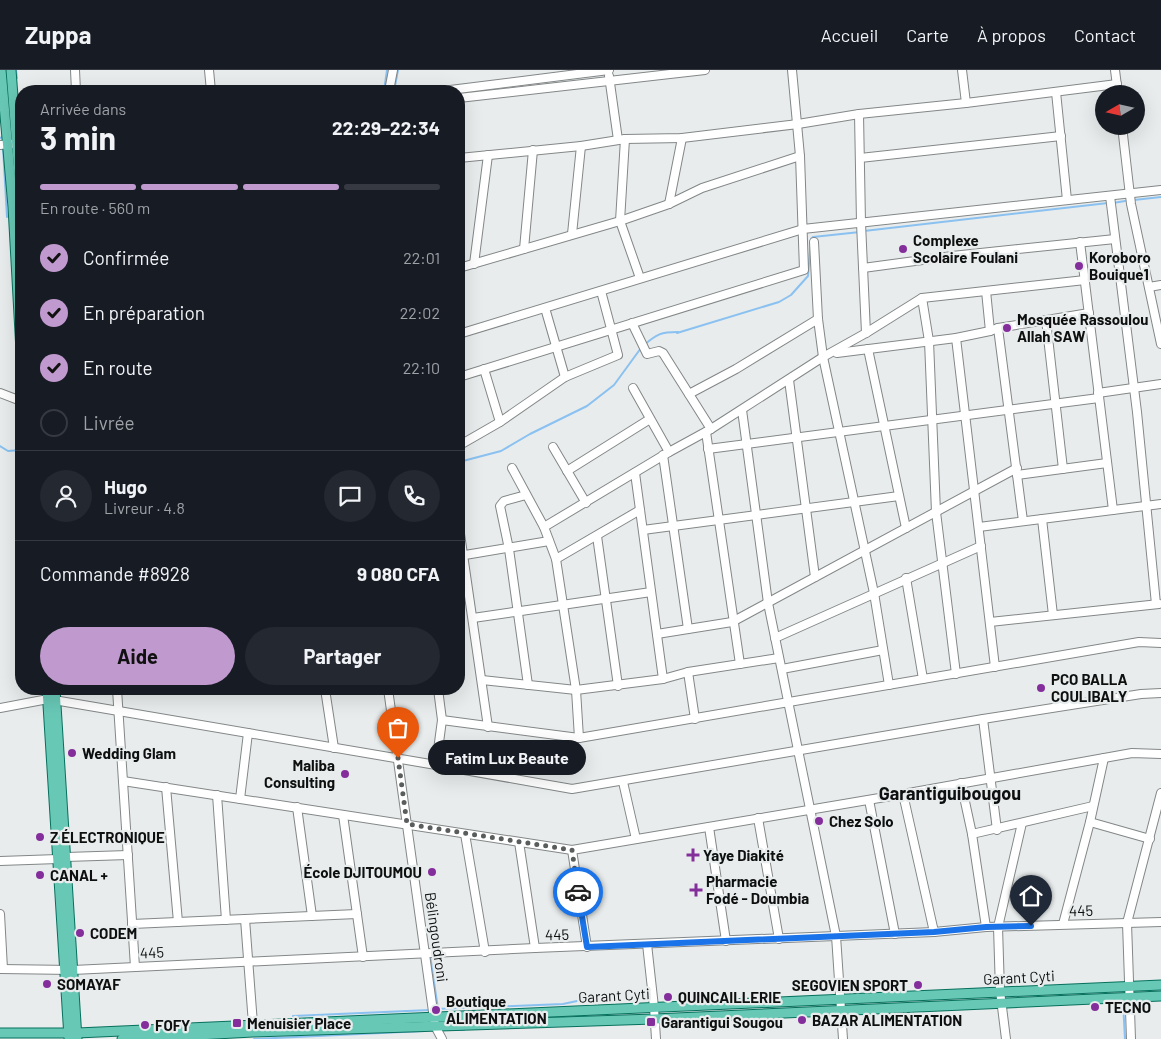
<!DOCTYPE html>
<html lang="fr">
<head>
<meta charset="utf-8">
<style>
	:root { --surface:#171b24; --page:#242831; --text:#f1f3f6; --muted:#9ea1a6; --line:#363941; --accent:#c09ace }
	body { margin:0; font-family:Barlow,sans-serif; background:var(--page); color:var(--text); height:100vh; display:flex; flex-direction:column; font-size:19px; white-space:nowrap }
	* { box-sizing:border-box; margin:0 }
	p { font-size:16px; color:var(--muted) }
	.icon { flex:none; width:28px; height:28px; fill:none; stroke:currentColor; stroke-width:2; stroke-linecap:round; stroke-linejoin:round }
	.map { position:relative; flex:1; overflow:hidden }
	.side { position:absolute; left:15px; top:15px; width:450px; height:610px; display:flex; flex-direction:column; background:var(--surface); border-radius:20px; box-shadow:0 5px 20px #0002 }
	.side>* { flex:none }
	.needle { width:32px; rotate:261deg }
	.buttons { position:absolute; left:1095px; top:15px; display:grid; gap:10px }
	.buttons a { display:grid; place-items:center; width:50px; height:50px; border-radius:50%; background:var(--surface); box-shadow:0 5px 20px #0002; font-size:25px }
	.pin { position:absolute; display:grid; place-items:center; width:42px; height:42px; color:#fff; margin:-51px -21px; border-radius:50% 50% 50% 0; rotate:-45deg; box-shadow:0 0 5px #0007 }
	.pin .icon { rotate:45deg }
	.courier { position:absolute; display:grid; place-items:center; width:50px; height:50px; margin:-25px; border:4px solid #1a73e8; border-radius:50%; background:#fff; color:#222; box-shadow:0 1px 6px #0007 }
	.bubble { position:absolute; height:35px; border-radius:18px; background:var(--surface); box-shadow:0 5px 20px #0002; font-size:16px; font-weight:700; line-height:35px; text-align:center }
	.head em { font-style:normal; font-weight:700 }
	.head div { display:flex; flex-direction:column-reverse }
	.head { display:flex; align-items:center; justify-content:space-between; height:85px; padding:0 25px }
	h1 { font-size:32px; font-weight:700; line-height:38px }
	.bar { display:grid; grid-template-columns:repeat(4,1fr); gap:8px 5px; align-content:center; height:60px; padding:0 25px }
	.bar i { height:6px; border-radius:4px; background:var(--line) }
	.bar .active { background:var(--accent) }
	.bar p { grid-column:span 4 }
	.line { display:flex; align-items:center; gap:12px; padding:0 25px; border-top:1px solid var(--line) }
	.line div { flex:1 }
	.round { display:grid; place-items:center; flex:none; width:52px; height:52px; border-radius:26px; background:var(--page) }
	ol { padding:0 25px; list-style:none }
	li { display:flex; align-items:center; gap:15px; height:55px }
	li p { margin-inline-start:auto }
	li .icon { padding:5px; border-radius:50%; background:var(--accent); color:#111; stroke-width:4 }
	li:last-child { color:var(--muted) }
	li i { width:28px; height:28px; border:2px solid var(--line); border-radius:50% }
	.action { display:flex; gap:10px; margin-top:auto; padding:10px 25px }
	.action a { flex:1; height:58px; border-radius:30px; background:var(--accent); color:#111; font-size:20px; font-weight:700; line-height:58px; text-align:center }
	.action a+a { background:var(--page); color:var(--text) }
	header { display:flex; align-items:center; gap:30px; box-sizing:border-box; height:70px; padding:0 25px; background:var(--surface); border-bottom:1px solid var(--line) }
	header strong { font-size:24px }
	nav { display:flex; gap:28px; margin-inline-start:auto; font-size:18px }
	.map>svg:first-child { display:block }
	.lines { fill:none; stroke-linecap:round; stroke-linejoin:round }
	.stream { stroke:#8ac1f1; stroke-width:2 }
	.minor-casing { stroke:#838787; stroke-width:10 }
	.major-casing { stroke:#07705d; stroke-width:11 }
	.minor { stroke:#fff; stroke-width:8 }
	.major { stroke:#68c8b6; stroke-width:9 }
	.done { stroke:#5a5d5d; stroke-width:5; stroke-dasharray:0 9 }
	.route { stroke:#1a73e8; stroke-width:6 }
	.poi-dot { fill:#842e9c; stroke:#e8ecec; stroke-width:2 }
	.labels { text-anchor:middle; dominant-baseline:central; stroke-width:4.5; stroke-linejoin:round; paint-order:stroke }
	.poi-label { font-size:15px; font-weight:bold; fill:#0e1010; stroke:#e8ecec; text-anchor:start }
	.street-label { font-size:15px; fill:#0e1010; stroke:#e8ecec }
	.quarter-label { font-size:18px; font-weight:bold; fill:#0e1010; stroke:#e8ecec }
</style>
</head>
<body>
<header>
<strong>Zuppa</strong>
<nav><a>Accueil</a><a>Carte</a><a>À propos</a><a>Contact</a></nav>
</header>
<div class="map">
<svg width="1161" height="969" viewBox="0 0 1161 969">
	<rect width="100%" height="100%" fill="#e8ecec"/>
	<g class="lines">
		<g class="stream">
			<polyline points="16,0 17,8"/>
			<polyline points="384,21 387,0"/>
			<polyline points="394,21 398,0"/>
			<polyline points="0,68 2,67"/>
			<polyline points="3,77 7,147"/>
			<polyline points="1134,130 1161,127"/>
			<polyline points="1113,133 1125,131"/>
			<polyline points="864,161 1108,133"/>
			<polyline points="677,263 779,232 791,225 808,206 811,169 813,167 860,162"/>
			<path d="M644,275C657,264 661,262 678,262"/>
			<polyline points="0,376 8,381 21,380"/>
			<polyline points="459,392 501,381 530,364 587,336 614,315 641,278"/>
			<polyline points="430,885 438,939"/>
			<polyline points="1123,932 1125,969"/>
			<polyline points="435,939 563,934 577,931"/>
			<polyline points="293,946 430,940"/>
			<polyline points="441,960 464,960"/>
			<polyline points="254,969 424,961"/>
		</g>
		<defs>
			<g id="minor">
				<polyline points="75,0 76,21"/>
				<polyline points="209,0 211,21"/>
				<polyline points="962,0 966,33"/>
				<polyline points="1115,0 1118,24"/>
				<polyline points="609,6 618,70"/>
				<polyline points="389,21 393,0"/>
				<polyline points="442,21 609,0"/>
				<polyline points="1056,22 1067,130"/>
				<polyline points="459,28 705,0"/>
				<polyline points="859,44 861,153 866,263"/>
				<polyline points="1122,56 1131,134 1161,274"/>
				<polyline points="625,69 620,151 640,208"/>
				<polyline points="0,75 21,73"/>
				<polyline points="459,88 581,76 625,69 682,68 798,54 859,44 966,33 1117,14"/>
				<polyline points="860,88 1061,66"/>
				<polyline points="1110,126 1137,342 1156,534"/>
				<polyline points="669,134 682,68"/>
				<polyline points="572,164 581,76"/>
				<polyline points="814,172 818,249 823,287 874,523 889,615"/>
				<polyline points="1080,172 1113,440"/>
				<polyline points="524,179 533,80"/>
				<polyline points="474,194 488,85"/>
				<polyline points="459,198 620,151 669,134 702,118 800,86"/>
				<polyline points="863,198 952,186 1115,169"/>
				<polyline points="1149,217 1161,215"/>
				<polyline points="986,221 990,261"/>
				<polyline points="922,228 929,271 936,442 956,604"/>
				<polyline points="545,238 565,307"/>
				<polyline points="1046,250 1063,399"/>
				<polyline points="632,253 647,284 659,281 663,283 711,359"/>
				<polyline points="998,258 1023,451"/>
				<polyline points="459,264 803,159 1161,120"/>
				<polyline points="956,268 995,597"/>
				<polyline points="868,279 906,458"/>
				<polyline points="837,283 956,268 990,261 998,258 1089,243"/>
				<polyline points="484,299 500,352"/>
				<polyline points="459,307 804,200 800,86 792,0"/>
				<polyline points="789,310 815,507"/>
				<polyline points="633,318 669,382"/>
				<polyline points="0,323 21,331"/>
				<polyline points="1098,323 1161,314"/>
				<polyline points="689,324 736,299 818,249"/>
				<polyline points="742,340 768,533 836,866 843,969"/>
				<polyline points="706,362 740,594"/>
				<polyline points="459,370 460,375 500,352 565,307 618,285 601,221"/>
				<polyline points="553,377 586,433"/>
				<polyline points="708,379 1099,328"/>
				<polyline points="663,385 688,559"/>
				<polyline points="512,398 544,457 556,489 576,620 579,668"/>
				<polyline points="567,401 650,349"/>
				<polyline points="635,403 663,609"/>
				<polyline points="1017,405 1107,393"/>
				<polyline points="526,425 504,431 500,436 509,479 528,615"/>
				<polyline points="1042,449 1053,545"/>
				<polyline points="459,457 488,657"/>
				<polyline points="544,457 669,382 711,359 823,287 866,263 922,228 1085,210"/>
				<polyline points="979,457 1161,434"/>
				<polyline points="643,460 899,426"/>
				<polyline points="597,466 618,616"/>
				<polyline points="459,486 549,471"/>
				<polyline points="556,489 640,440"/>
				<polyline points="906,508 923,609"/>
				<polyline points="473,548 651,522"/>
				<polyline points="990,552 1159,534"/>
				<polyline points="657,564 732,552 1017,398"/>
				<polyline points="775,568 981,476"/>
				<polyline points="782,599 883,580"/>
				<polyline points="688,602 695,649"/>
				<polyline points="482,610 576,620 663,609 688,602 779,588"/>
				<polyline points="117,619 135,897"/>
				<polyline points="325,619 334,678"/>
				<polyline points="388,619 435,956 442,969"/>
				<polyline points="0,638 48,629 436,695 572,719 983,649 1141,624 1161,623"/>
				<polyline points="983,649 997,760"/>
				<polyline points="442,650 579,668 1139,572 1161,573"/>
				<polyline points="436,695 442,650 438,619"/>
				<polyline points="123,711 572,780 903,724 1132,683 1161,684"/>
				<polyline points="623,712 636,769"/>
				<polyline points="961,713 972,764 986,857"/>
				<polyline points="166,717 178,852"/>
				<polyline points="903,724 934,862"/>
				<polyline points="217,725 226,850"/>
				<polyline points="240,729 248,663"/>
				<polyline points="869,730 895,864"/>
				<polyline points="297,737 312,846"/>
				<polyline points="343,745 363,887"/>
				<polyline points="758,748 779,869"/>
				<polyline points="1090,752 1150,769"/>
				<polyline points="709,757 726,871"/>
				<polyline points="465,764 485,882"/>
				<polyline points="972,764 1093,736"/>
				<polyline points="519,772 535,878"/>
				<polyline points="572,780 587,877"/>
				<polyline points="66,787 128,785"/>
				<polyline points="0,791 58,789"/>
				<polyline points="0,844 3,899"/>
				<polyline points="245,849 253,954"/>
				<polyline points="132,854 357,844"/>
				<polyline points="1063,854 1090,752 1104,688"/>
				<polyline points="647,874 654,937 656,969"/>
				<polyline points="0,899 73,900 535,878 934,862 986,857 1161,852"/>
				<polyline points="1006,969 1000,921 998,857 1022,753"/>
				<polyline points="1131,969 1127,853 1161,723"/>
			</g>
			<g id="major">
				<polyline points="1,0 13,137 21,281"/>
				<polyline points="11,0 21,131"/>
				<polyline points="47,619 69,968"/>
				<polyline points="55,619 77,969"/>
				<polyline points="0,963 77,963 1161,915"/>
				<polyline points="122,969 253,962 654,949 1161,926"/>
			</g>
		</defs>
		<use href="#minor" class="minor-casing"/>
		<use href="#major" class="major-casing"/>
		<use href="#minor" class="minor"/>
		<use href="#major" class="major"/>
	</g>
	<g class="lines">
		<polyline class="done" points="398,688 407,754 572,780 578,822"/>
		<polyline class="route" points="578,822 587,877 934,862 986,857 1031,856"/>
	</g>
	<g class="poi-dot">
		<circle cx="903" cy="179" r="5"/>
		<circle cx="1079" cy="196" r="5"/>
		<circle cx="1007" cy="258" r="5"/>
		<circle cx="1041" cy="618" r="5"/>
		<circle cx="72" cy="683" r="5"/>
		<circle cx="345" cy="704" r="5"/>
		<circle cx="819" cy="751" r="5"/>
		<circle cx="40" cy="767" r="5"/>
		<path d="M690.5 777.5h5v5h5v5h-5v5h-5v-5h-5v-5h5z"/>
		<circle cx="432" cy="802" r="5"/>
		<circle cx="40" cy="805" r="5"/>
		<path d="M693.5 812.5h5v5h5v5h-5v5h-5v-5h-5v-5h5z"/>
		<circle cx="80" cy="863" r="5"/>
		<circle cx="47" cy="914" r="5"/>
		<circle cx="918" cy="915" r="5"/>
		<circle cx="668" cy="927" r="5"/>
		<circle cx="1095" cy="937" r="5"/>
		<circle cx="436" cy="940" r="5"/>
		<circle cx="802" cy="950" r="5"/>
		<rect x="646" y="947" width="10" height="10" rx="2.5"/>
		<rect x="232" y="948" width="10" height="10" rx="2.5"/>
		<circle cx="145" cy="955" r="5"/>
	</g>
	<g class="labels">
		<g class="poi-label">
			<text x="913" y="170">Complexe<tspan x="913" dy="17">Scolaire Foulani</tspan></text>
			<text x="1089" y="187">Koroboro<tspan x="1089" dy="17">Bouique1</tspan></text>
			<text x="1017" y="249">Mosquée Rassoulou<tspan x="1017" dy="17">Allah SAW</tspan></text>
			<text x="1051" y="609">PCO BALLA<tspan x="1051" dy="17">COULIBALY</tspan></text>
			<text x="82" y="683">Wedding Glam</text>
			<text x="335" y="695" text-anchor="end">Maliba<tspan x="335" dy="17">Consulting</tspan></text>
			<text x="829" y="751">Chez Solo</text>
			<text x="50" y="767">Z ÉLECTRONIQUE</text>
			<text x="703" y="785">Yaye Diakité</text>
			<text x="422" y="802" text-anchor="end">École DJITOUMOU</text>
			<text x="50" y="805">CANAL +</text>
			<text x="706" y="811">Pharmacie<tspan x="706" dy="17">Fodé - Doumbia</tspan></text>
			<text x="90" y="863">CODEM</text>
			<text x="57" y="914">SOMAYAF</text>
			<text x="908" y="915" text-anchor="end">SEGOVIEN SPORT</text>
			<text x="678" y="927">QUINCAILLERIE</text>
			<text x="446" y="931">Boutique<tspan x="446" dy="17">ALIMENTATION</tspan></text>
			<text x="1105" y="937">TECNO</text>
			<text x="812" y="950">BAZAR ALIMENTATION</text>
			<text x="661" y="952">Garantigui Sougou</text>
			<text x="247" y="953">Menuisier Place</text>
			<text x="155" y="955">FOFY</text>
		</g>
		<g class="street-label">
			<text transform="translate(1081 840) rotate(-1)">445</text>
			<text transform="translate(557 864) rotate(-1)">445</text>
			<text transform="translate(437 867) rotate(82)">Bélingoudroni</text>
			<text transform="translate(152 882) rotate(-2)">445</text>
			<text transform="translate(1019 907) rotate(-3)">Garant Cyti</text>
			<text transform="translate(614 925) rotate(-3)">Garant Cyti</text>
		</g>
		<g class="quarter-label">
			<text x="950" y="723">Garantiguibougou</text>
		</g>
	</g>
</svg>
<div class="buttons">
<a><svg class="needle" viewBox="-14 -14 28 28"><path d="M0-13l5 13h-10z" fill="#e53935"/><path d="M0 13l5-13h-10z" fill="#9ea1a6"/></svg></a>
</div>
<div class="pin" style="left:398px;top:688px;background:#ea580c"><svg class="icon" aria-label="bag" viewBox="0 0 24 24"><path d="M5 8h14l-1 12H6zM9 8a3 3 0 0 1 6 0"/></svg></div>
<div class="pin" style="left:1031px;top:856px;background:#1f2937"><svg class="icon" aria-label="home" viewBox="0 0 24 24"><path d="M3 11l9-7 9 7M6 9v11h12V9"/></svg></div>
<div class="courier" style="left:578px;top:822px"><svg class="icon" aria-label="car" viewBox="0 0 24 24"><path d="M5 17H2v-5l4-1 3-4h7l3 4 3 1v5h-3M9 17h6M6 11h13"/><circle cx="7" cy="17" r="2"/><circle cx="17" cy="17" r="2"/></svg></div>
<div class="bubble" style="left:428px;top:670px;width:158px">Fatim Lux Beaute</div>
<section class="side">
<div class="head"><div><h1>3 min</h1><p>Arrivée dans</p></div><em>22:29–22:34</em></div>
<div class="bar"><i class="active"></i><i class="active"></i><i class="active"></i><i></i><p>En route · 560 m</p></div>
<ol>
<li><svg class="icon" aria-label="check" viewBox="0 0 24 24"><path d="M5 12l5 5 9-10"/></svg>Confirmée<p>22:01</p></li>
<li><svg class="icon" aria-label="check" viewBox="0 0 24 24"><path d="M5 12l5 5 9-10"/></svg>En préparation<p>22:02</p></li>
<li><svg class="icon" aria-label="check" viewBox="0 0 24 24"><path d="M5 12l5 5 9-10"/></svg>En route<p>22:10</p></li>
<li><i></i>Livrée</li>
</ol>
<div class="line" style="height:90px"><a class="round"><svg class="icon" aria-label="person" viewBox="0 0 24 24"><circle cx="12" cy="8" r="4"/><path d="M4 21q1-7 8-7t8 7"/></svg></a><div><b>Hugo</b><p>Livreur · 4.8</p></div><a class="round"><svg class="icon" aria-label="chat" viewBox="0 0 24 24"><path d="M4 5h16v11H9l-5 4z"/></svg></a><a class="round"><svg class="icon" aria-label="phone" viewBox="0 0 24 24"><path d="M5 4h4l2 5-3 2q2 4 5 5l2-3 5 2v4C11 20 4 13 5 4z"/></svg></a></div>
<div class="line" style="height:65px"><div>Commande #8928</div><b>9 080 CFA</b></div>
<div class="action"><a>Aide</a><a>Partager</a></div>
</section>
</div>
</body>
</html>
